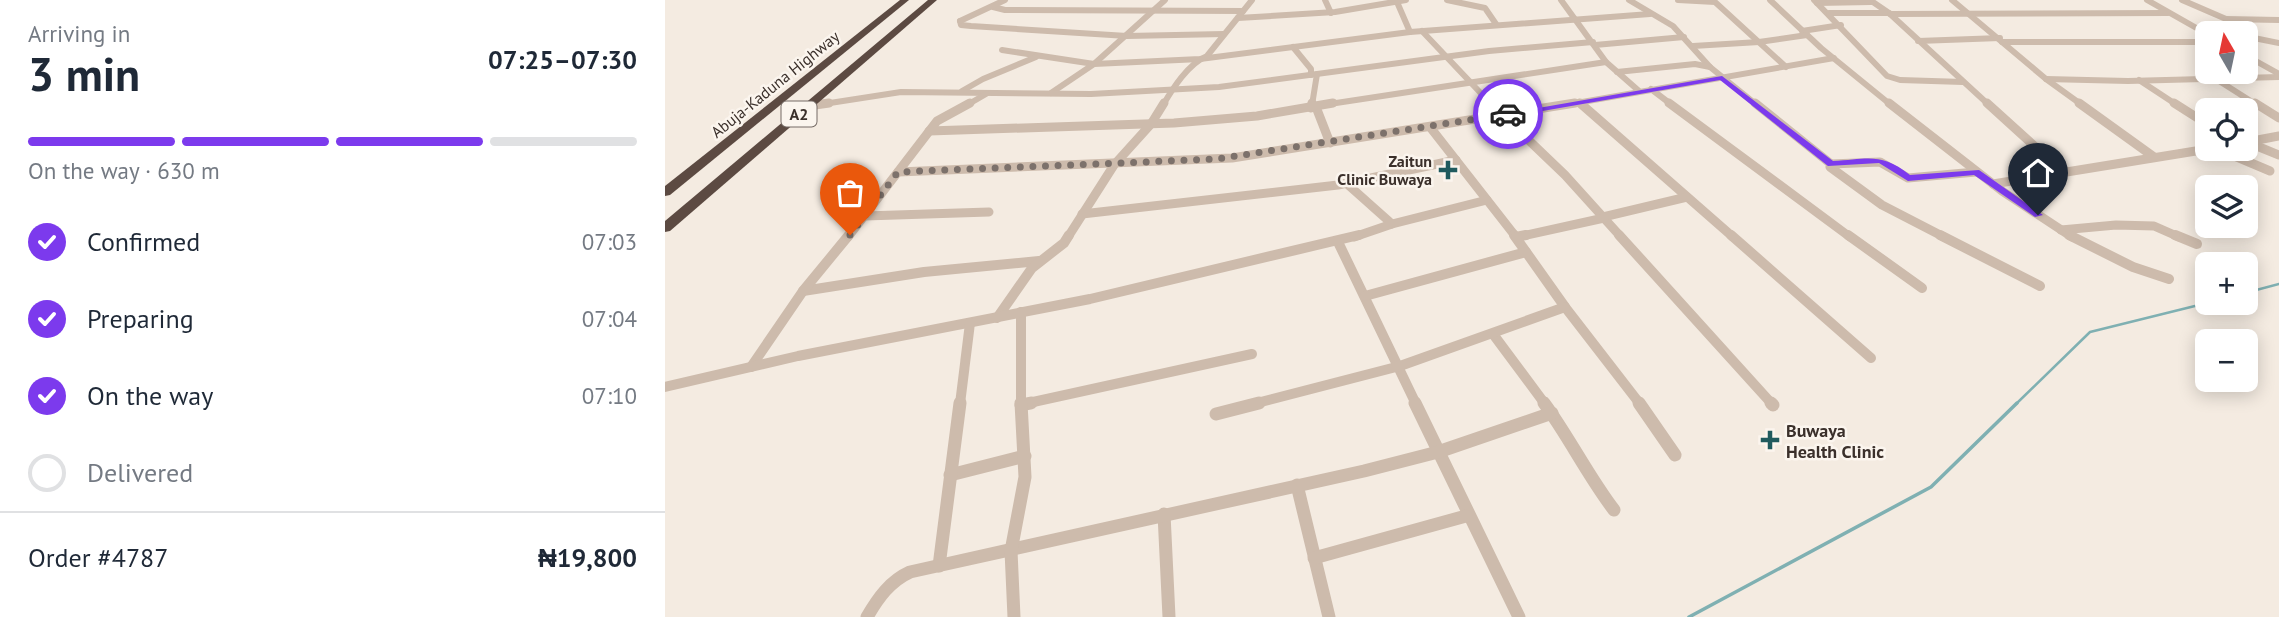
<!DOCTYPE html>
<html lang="en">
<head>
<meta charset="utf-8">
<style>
	:root { --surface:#fff; --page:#f6f6f7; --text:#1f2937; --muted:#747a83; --line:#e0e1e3; --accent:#7c3aed }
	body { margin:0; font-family:"PT Sans",sans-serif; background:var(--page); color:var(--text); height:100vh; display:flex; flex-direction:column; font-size:26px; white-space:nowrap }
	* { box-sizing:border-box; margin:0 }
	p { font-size:23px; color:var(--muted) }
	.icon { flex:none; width:38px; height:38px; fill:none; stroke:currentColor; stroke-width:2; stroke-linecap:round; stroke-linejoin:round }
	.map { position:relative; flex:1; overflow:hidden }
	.drawer { display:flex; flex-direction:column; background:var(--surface); width:665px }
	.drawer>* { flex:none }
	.needle { width:46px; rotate:351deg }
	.fabs { position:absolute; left:1530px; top:21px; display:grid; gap:14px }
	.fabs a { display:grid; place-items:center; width:63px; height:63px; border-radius:10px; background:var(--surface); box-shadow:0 4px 18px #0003; font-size:35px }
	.pin { position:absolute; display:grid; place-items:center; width:60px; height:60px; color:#fff; margin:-72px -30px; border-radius:50% 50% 50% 0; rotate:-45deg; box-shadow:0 0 7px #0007 }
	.pin .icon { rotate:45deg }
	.courier { position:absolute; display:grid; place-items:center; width:70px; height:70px; margin:-35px; border:5px solid #7c3aed; border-radius:50%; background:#fff; color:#222; box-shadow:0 2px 9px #0007 }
	.summary em { font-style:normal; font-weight:600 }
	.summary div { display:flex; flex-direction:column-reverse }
	.summary { display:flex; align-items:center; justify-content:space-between; height:119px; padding:0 28px }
	h1 { font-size:46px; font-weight:600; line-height:52px }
	.bar { display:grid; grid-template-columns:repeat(4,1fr); gap:10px 7px; align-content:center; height:84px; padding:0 28px }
	.bar i { height:9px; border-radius:5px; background:var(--line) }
	.bar .active { background:var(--accent) }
	.bar p { grid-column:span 4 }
	.line { display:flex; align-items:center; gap:18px; padding:0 28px; border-top:2px solid var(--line) }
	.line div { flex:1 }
	ol { padding:0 28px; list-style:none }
	li { display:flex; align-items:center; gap:21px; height:77px }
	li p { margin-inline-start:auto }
	li .icon { padding:7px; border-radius:50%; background:var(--accent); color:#fff; stroke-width:4 }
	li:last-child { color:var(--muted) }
	li i { width:38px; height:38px; border:4px solid var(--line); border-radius:50% }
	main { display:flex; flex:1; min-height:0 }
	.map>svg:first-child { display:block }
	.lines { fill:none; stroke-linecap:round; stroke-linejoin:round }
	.stream-far1 { stroke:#7fb0b2; stroke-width:2.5 }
	.stream { stroke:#7fb0b2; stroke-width:3.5 }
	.minor-far3 { stroke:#cdbbac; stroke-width:6 }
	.minor-far2 { stroke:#cdbbac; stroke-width:9 }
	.minor-far1 { stroke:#cdbbac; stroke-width:10 }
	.minor { stroke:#cdbbac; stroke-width:13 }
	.highway { fill:#5c4a42; fill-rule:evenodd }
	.route { fill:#7c3aed }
	.done { stroke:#7c716b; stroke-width:7; stroke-dasharray:0 12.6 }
	.poi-dot { fill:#1f5a5e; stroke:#fbf5ee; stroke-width:2.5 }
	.labels { text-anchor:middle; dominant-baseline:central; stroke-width:5; stroke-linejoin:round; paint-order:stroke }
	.far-street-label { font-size:16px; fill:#3b302b; stroke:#fbf5ee }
	.shield { fill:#fbf5ee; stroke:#756b66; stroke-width:2 }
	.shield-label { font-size:16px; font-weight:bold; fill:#3b302b }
	.far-poi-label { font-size:16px; font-weight:bold; fill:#3b302b; stroke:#fbf5ee; text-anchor:end }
	.poi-label { font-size:18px; font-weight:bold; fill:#3b302b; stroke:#fbf5ee; text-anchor:start }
</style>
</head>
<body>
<main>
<section class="drawer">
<div class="summary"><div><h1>3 min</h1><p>Arriving in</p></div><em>07:25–07:30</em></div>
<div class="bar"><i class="active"></i><i class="active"></i><i class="active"></i><i></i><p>On the way · 630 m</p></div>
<ol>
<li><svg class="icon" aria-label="check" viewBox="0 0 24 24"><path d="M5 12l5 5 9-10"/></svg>Confirmed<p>07:03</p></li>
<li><svg class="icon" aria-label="check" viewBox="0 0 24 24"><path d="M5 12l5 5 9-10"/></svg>Preparing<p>07:04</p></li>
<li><svg class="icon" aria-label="check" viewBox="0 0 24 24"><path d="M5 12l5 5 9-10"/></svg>On the way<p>07:10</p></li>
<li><i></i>Delivered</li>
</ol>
<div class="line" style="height:91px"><div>Order #4787</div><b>₦19,800</b></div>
</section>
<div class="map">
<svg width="1614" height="617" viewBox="0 0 1614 617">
	<rect width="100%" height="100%" fill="#f4ebe1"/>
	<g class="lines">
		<g class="stream-far1">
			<polyline points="1580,293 1614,284"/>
			<polyline points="1351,404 1425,332 1542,303"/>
		</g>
		<polyline class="stream" points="1024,617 1266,487 1352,403"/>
		<g class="minor-far3">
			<polyline points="660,0 666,13"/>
			<polyline points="782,0 820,8 831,24"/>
			<polyline points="896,0 941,62 974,91"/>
			<polyline points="964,0 1008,26 1045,67 1092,105"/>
			<polyline points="1013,0 1050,2 1121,67"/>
			<polyline points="1105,0 1156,48 1226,105"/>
			<polyline points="1149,0 1222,76 1235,80 1298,82"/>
			<polyline points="1205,0 1224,13 1324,105"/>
			<polyline points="1287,0 1381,79 1417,105"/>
			<polyline points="1482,0 1542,34"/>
			<polyline points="1517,0 1561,19 1589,38 1614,43"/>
			<polyline points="732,2 745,32"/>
			<polyline points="1152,3 1206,2"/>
			<polyline points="328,7 340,10 578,11"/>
			<polyline points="1164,13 1224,13"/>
			<polyline points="1225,14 1503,13"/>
			<polyline points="573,18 670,12 741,0"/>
			<polyline points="1561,19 1614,20"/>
			<polyline points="295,21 296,25 306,26 462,36 559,34"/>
			<polyline points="295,21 340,0"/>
			<polyline points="757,31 827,105"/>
			<polyline points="1137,31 1176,25"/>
			<polyline points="1253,41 1335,38"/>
			<polyline points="1337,42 1542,42"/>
			<polyline points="930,45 1019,37"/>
			<polyline points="1028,46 1094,42 1142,35"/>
			<polyline points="628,47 646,69 646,75"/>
			<polyline points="337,50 429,64 535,59 745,32 985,14"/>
			<polyline points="1580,55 1614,74"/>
			<polyline points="952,72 1030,64 1045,67"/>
			<polyline points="1381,79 1463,81 1614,77"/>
			<polyline points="1551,79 1592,105"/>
			<polyline points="1474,80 1512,105"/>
			<polyline points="986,89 1007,105"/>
			<polyline points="297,91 318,79 371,57"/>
			<polyline points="386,93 429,64 500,0"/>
			<polyline points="914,102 917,105"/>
			<polyline points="152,105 236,92 426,94 554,87 824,51 928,42"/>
			<polyline points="302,105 321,94"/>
			<path d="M498,105C508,88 523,64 542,56L587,0"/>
			<polyline points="647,105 652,74"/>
			<polyline points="658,105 941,62"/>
			<polyline points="900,105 1169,58"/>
		</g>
		<g class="minor-far2">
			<polyline points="825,103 900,175 956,237"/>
			<polyline points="915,103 1068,237"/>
			<polyline points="1004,103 1185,237"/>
			<polyline points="1090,103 1166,164 1165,167 1217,205 1279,237"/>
			<polyline points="1224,103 1337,191 1407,237"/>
			<polyline points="1322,103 1398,172"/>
			<polyline points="1414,103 1489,157"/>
			<polyline points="1509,103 1542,124"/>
			<polyline points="1590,103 1614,118"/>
			<polyline points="143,106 164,103"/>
			<polyline points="651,107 665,143"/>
			<polyline points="646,108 647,103"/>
			<polyline points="765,127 851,237"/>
			<polyline points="264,131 509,123 592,116 668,103"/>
			<polyline points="1582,142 1614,155"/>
			<polyline points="1582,142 1614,136"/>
			<polyline points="1553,149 1605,171"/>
			<polyline points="1166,164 1215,162 1243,178 1311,172"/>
			<polyline points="233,172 567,158 910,103"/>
			<polyline points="681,183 727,224"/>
			<polyline points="1328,184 1543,149"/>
			<polyline points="417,214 673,185 791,160"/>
			<polyline points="200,216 324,212"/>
			<polyline points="938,217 1022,197"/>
			<polyline points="1396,230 1451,225 1489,226 1514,237"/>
			<polyline points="183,237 272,121 305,103"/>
			<polyline points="403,237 449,165 486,124 499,103"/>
			<polyline points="689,237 727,224 822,200"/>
			<polyline points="853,237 939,218"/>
		</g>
		<g class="minor-far1">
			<polyline points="849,235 900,307 975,404"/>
			<polyline points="954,235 1107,404"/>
			<polyline points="1066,235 1206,358"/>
			<polyline points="1183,235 1257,288"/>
			<polyline points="1275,235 1375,286"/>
			<polyline points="1404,235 1468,267 1504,279"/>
			<polyline points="1510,235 1532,244"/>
			<polyline points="851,237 861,235"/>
			<polyline points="673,242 751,404"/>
			<polyline points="138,291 259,272 374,261"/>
			<polyline points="700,296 861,252"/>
			<polyline points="356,312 356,404"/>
			<polyline points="332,318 367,268 399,243 404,235"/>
			<polyline points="828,334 880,404"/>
			<polyline points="86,367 138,291 184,235"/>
			<polyline points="0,387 133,356 425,299 694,235"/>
			<polyline points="295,404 305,323"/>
			<polyline points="359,404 587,354"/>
			<polyline points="588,404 735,366 900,307"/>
		</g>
		<g class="minor">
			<polyline points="750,403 854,617"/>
			<path d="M879,403C904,437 923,476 949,510"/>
			<polyline points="974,403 1010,455"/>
			<polyline points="1106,403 1108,405"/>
			<polyline points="356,405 366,403"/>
			<polyline points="551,414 594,403"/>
			<polyline points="285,475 360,456"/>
			<polyline points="632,485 664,617"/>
			<polyline points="499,514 504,617"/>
			<polyline points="649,558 801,516"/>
			<polyline points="274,566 295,403"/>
			<path d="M202,617C213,598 225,581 245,572L699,471L773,452L887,413"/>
			<polyline points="349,617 346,551 360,477 356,403"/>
		</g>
		<g class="highway">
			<polygon points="235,0 244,0 5,195 0,196 0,186"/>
			<polygon points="263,0 272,0 5,231 0,232 0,221"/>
		</g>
	</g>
	<path class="route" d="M1057,76L1168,161C1203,159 1216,152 1245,175L1314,170L1378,215L1370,217L1309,175L1243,181L1214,163L1163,166L1055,80L843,117L839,114Z"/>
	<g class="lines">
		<polyline class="done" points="185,235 233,172 552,159 843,114"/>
	</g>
	<g class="poi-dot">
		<path d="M779.5 159.5h7v7h7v7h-7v7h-7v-7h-7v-7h7z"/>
		<path d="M1101.5 429.5h7v7h7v7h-7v7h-7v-7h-7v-7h7z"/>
	</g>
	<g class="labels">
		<g class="far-street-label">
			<text transform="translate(110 84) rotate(-39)">Abuja-Kaduna Highway</text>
		</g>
		<rect class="shield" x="116.5" y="101.5" width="35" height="25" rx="5"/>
		<g class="shield-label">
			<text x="134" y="114">A2</text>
		</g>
		<g class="far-poi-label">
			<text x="767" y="161">Zaitun<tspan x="767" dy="18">Clinic Buwaya</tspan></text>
		</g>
		<g class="poi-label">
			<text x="1121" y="430">Buwaya<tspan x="1121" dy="21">Health Clinic</tspan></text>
		</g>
	</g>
</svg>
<div class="fabs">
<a><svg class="needle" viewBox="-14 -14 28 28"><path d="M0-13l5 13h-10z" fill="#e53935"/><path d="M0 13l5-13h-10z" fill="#747a83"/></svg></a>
<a><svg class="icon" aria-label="locate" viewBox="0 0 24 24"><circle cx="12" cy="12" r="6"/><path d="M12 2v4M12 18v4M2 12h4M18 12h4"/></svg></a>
<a><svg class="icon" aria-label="layers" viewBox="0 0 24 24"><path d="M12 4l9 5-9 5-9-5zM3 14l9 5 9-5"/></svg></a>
<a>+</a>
<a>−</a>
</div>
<div class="pin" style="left:185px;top:235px;background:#ea580c"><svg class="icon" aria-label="bag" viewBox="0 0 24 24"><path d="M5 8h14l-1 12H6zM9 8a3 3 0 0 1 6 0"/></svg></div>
<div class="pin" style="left:1373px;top:215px;background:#1f2937"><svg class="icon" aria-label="home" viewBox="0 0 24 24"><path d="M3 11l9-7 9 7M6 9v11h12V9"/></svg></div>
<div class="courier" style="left:843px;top:114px"><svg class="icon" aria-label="car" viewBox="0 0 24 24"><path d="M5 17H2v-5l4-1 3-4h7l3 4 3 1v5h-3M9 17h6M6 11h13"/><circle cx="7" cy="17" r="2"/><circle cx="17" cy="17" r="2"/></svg></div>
</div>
</main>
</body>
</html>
